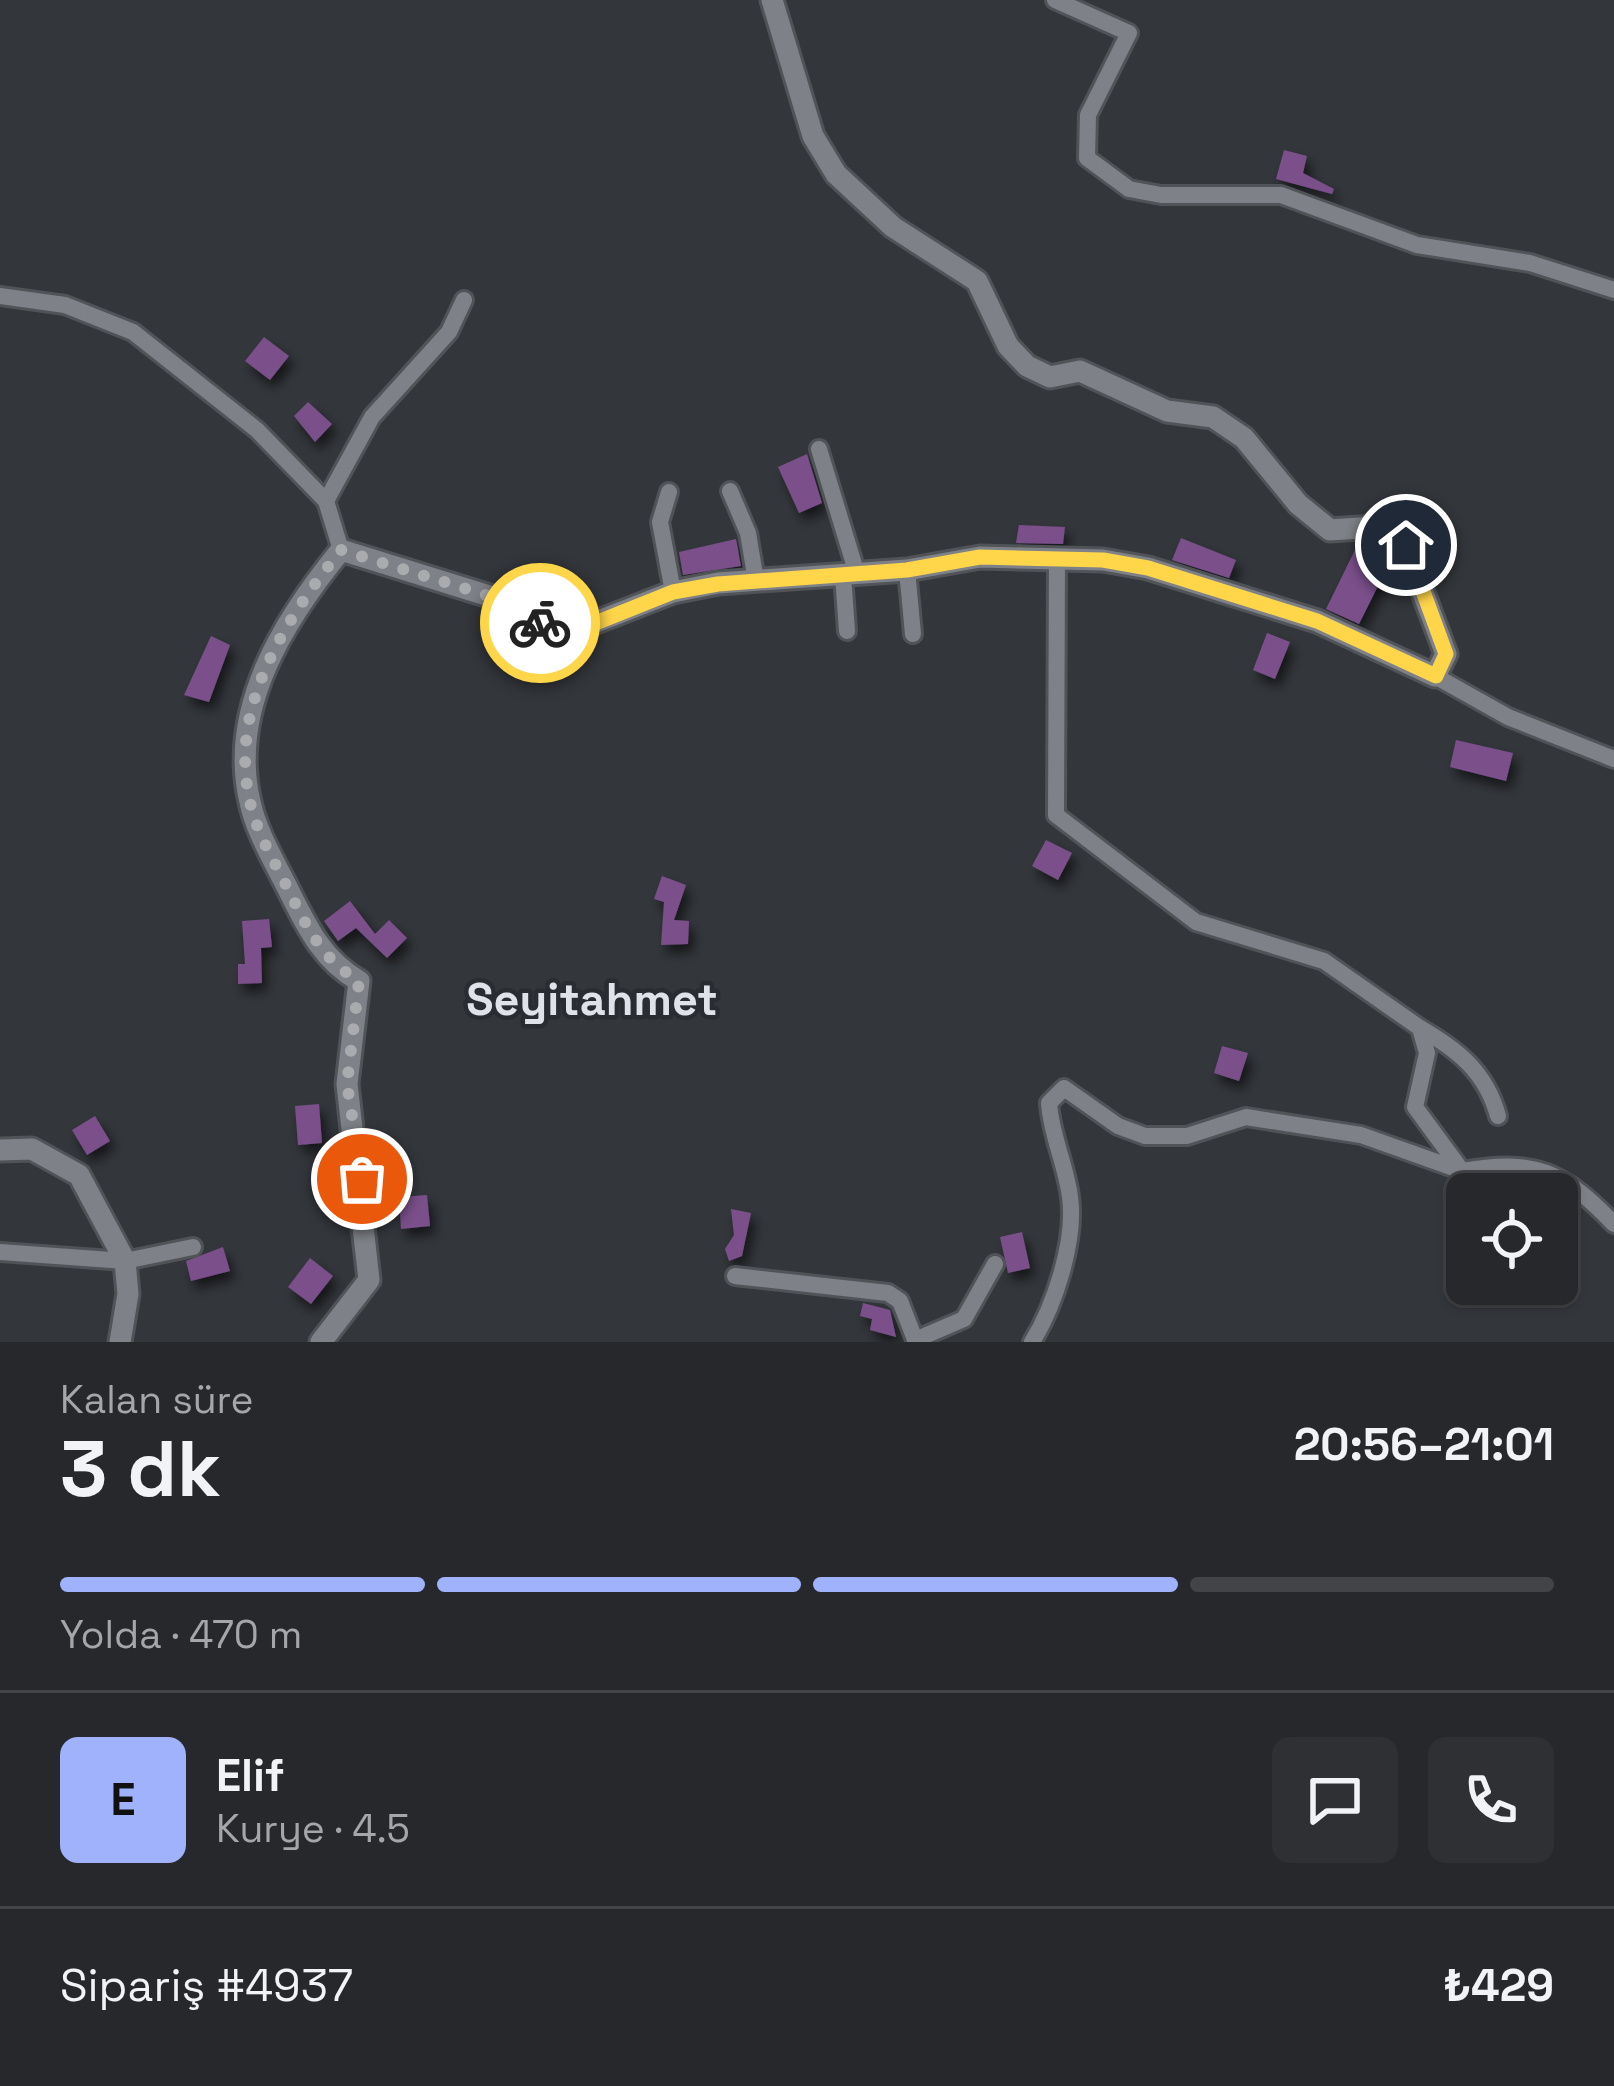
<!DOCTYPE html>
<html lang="tr">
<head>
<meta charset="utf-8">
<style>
	:root { --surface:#26282c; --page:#2e3034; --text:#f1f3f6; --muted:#a4a6a9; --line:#424448; --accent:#a1b2fd }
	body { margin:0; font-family:"Space Grotesk",sans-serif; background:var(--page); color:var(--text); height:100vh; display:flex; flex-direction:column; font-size:45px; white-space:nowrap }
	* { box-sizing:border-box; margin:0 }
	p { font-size:39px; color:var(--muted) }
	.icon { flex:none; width:66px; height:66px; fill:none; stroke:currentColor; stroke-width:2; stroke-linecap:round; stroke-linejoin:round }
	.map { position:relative; height:1342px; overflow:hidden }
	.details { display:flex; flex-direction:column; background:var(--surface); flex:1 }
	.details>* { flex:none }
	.buttons { position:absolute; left:1446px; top:1173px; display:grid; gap:24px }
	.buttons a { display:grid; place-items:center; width:132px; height:132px; border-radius:18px; background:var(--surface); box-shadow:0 3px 9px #0004,0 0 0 3px var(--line); font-size:60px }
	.pin { position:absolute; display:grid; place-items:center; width:102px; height:102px; color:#fff; margin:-51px; border:6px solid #fff; border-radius:50%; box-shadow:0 3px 12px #0007 }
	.courier { position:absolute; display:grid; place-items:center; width:120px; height:120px; margin:-60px; border:9px solid #ffd54a; border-radius:50%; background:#fff; color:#222; box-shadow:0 3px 15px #0007 }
	.head em { font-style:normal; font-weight:800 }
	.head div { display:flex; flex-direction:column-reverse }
	.head { display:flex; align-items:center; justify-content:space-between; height:204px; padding:0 60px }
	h1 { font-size:78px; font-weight:800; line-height:90px }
	.bar { display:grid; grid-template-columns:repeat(4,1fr); gap:18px 12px; align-content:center; height:144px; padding:0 60px }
	.bar i { height:15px; border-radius:9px; background:var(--line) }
	.bar .on { background:var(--accent) }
	.bar p { grid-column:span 4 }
	.line { display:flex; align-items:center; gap:30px; padding:0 60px; border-top:3px solid var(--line) }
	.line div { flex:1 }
	.round { display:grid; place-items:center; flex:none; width:126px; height:126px; border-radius:18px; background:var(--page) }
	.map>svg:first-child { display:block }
	.building { fill:#7a4f8a; filter:url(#shadow) }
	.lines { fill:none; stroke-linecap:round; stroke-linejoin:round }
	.minor-casing { stroke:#505357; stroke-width:22 }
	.tertiary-casing { stroke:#505357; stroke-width:27 }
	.minor { stroke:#7e8187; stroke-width:16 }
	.tertiary { stroke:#7e8187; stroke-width:21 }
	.done { stroke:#a9abaf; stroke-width:12; stroke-dasharray:0 21.6 }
	.route { stroke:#ffd54a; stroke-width:15 }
	.labels { text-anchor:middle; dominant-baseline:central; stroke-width:9; stroke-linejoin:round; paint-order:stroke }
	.quarter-label { font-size:45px; font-weight:bold; fill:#dfe2e8; stroke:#292c31 }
</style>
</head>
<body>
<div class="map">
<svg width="1614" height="1342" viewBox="0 0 1614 1342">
	<defs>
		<filter id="shadow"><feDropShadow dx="5" dy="8" stdDeviation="6" flood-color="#0009"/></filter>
	</defs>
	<rect width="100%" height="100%" fill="#33363b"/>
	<g class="building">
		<polygon points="1284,150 1307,156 1303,173 1334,189 1332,194 1276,179"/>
		<polygon points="264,337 289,356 270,380 245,361"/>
		<polygon points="308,402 332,424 315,442 294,416"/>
		<polygon points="807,454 822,503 799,513 778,467"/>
		<polygon points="1019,525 1065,527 1063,544 1016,543"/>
		<polygon points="1181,538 1236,560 1229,578 1172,560"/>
		<polygon points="736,539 741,566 683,575 679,552"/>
		<polygon points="1355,550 1388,566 1359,624 1326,609"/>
		<polygon points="1267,633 1290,642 1275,679 1253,670"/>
		<polygon points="211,636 230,645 209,702 184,695"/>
		<polygon points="1456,740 1513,753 1506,781 1450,767"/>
		<polygon points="1046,840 1072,853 1058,880 1032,866"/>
		<polygon points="662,876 686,885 674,920 689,921 688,944 661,945 664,902 654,899"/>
		<polygon points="350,901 375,934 389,920 407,938 387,958 356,928 338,941 324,921"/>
		<polygon points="269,919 272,947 261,948 262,983 238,984 238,964 245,964 242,921"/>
		<polygon points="1222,1046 1248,1053 1239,1081 1214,1073"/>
		<polygon points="319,1104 322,1143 298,1145 295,1106"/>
		<polygon points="95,1116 110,1141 87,1155 72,1130"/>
		<polygon points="427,1195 430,1226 401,1229 399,1197"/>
		<polygon points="731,1209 751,1213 742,1256 729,1261 725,1249 734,1235"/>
		<polygon points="1022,1232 1030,1268 1008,1273 1000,1237"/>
		<polygon points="223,1247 230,1271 191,1281 186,1261"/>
		<polygon points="310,1258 333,1276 311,1304 288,1287"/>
		<polygon points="863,1303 890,1310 896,1337 870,1330 872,1319 860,1316"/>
	</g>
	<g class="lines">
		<defs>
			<g id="minor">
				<polyline points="1055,0 1129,33 1088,115 1087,158 1129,189 1161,195 1281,195 1417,245 1530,263 1614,290"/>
				<polyline points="0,296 65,305 133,332 257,430 326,501 341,550"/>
				<polyline points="819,449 857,574"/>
				<polyline points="730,491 748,533 756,581"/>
				<polyline points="669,492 660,522 673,592"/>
				<polyline points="326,501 372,417 449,332 464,300"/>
				<path d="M1057,560L1056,815L1196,922L1324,961L1420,1028L1427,1053L1415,1107L1462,1171C1535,1158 1564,1172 1614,1224"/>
				<polyline points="907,570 913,634"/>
				<polyline points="843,575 847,631"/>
				<polyline points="1435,676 1508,717 1614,759"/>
				<path d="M1420,1028C1458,1050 1486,1072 1498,1116"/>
				<polyline points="0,1252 125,1261 193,1247"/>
				<polyline points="735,1276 888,1293 900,1301 916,1342"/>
				<polyline points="915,1340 964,1319 995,1264"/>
				<path d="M1032,1342C1055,1305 1076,1240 1070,1197C1066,1165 1051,1135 1049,1103L1064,1088L1118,1126L1145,1136H1187L1246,1117L1361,1135L1462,1171"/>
			</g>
			<g id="tertiary">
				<polyline points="0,1150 32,1149 79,1175 125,1261 128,1294 120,1342"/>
				<path d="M321,1342L369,1280L347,1084L359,981C321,959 306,925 287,887C274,861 256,831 250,802C228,708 284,620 341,550L499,599L546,626L573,631L673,592L718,583L907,570L980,557L1103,560L1148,568L1317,621L1435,676L1446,654L1405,545L1374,527L1330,530L1298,504L1244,438L1213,417L1167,411L1080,371L1050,377L1027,366L1008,346L977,281L893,227L836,174L813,136L772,0"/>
			</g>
		</defs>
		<use href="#minor" class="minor-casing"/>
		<use href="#tertiary" class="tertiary-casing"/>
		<use href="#minor" class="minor"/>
		<use href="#tertiary" class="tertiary"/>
	</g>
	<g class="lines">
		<path class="done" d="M362,1179L347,1084L359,981C321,959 306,925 287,887C274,861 256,831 250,802C228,708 285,620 341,550L499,599L540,623"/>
		<polyline class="route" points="540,623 573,632 673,592 718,584 907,570 980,557 1103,560 1148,568 1317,621 1436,676 1446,654 1406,545"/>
	</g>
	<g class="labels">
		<g class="quarter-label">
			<text x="592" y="999">Seyitahmet</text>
		</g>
	</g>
</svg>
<div class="buttons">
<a><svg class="icon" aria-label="locate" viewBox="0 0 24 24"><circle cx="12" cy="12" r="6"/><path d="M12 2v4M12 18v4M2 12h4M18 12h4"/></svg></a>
</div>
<div class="pin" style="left:362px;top:1179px;background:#ea580c"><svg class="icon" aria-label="bag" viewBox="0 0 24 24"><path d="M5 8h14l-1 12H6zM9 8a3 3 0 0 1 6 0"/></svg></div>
<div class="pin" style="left:1406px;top:545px;background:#1f2937"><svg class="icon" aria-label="home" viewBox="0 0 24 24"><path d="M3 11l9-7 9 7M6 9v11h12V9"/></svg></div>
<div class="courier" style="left:540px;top:623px"><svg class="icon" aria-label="bike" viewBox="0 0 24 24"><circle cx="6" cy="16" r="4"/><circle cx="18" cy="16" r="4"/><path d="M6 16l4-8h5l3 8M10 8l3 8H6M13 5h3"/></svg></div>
</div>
<section class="details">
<div class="head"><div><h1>3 dk</h1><p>Kalan süre</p></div><em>20:56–21:01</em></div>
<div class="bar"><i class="on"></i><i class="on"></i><i class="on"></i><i></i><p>Yolda · 470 m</p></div>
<div class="line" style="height:216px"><b class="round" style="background:var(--accent);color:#111">E</b><div><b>Elif</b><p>Kurye · 4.5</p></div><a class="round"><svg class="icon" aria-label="chat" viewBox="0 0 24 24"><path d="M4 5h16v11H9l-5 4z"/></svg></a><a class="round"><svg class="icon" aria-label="phone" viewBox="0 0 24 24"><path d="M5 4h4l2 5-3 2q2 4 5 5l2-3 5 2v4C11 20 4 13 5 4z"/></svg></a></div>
<div class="line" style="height:156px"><div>Sipariş #4937</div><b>₺429</b></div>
</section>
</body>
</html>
